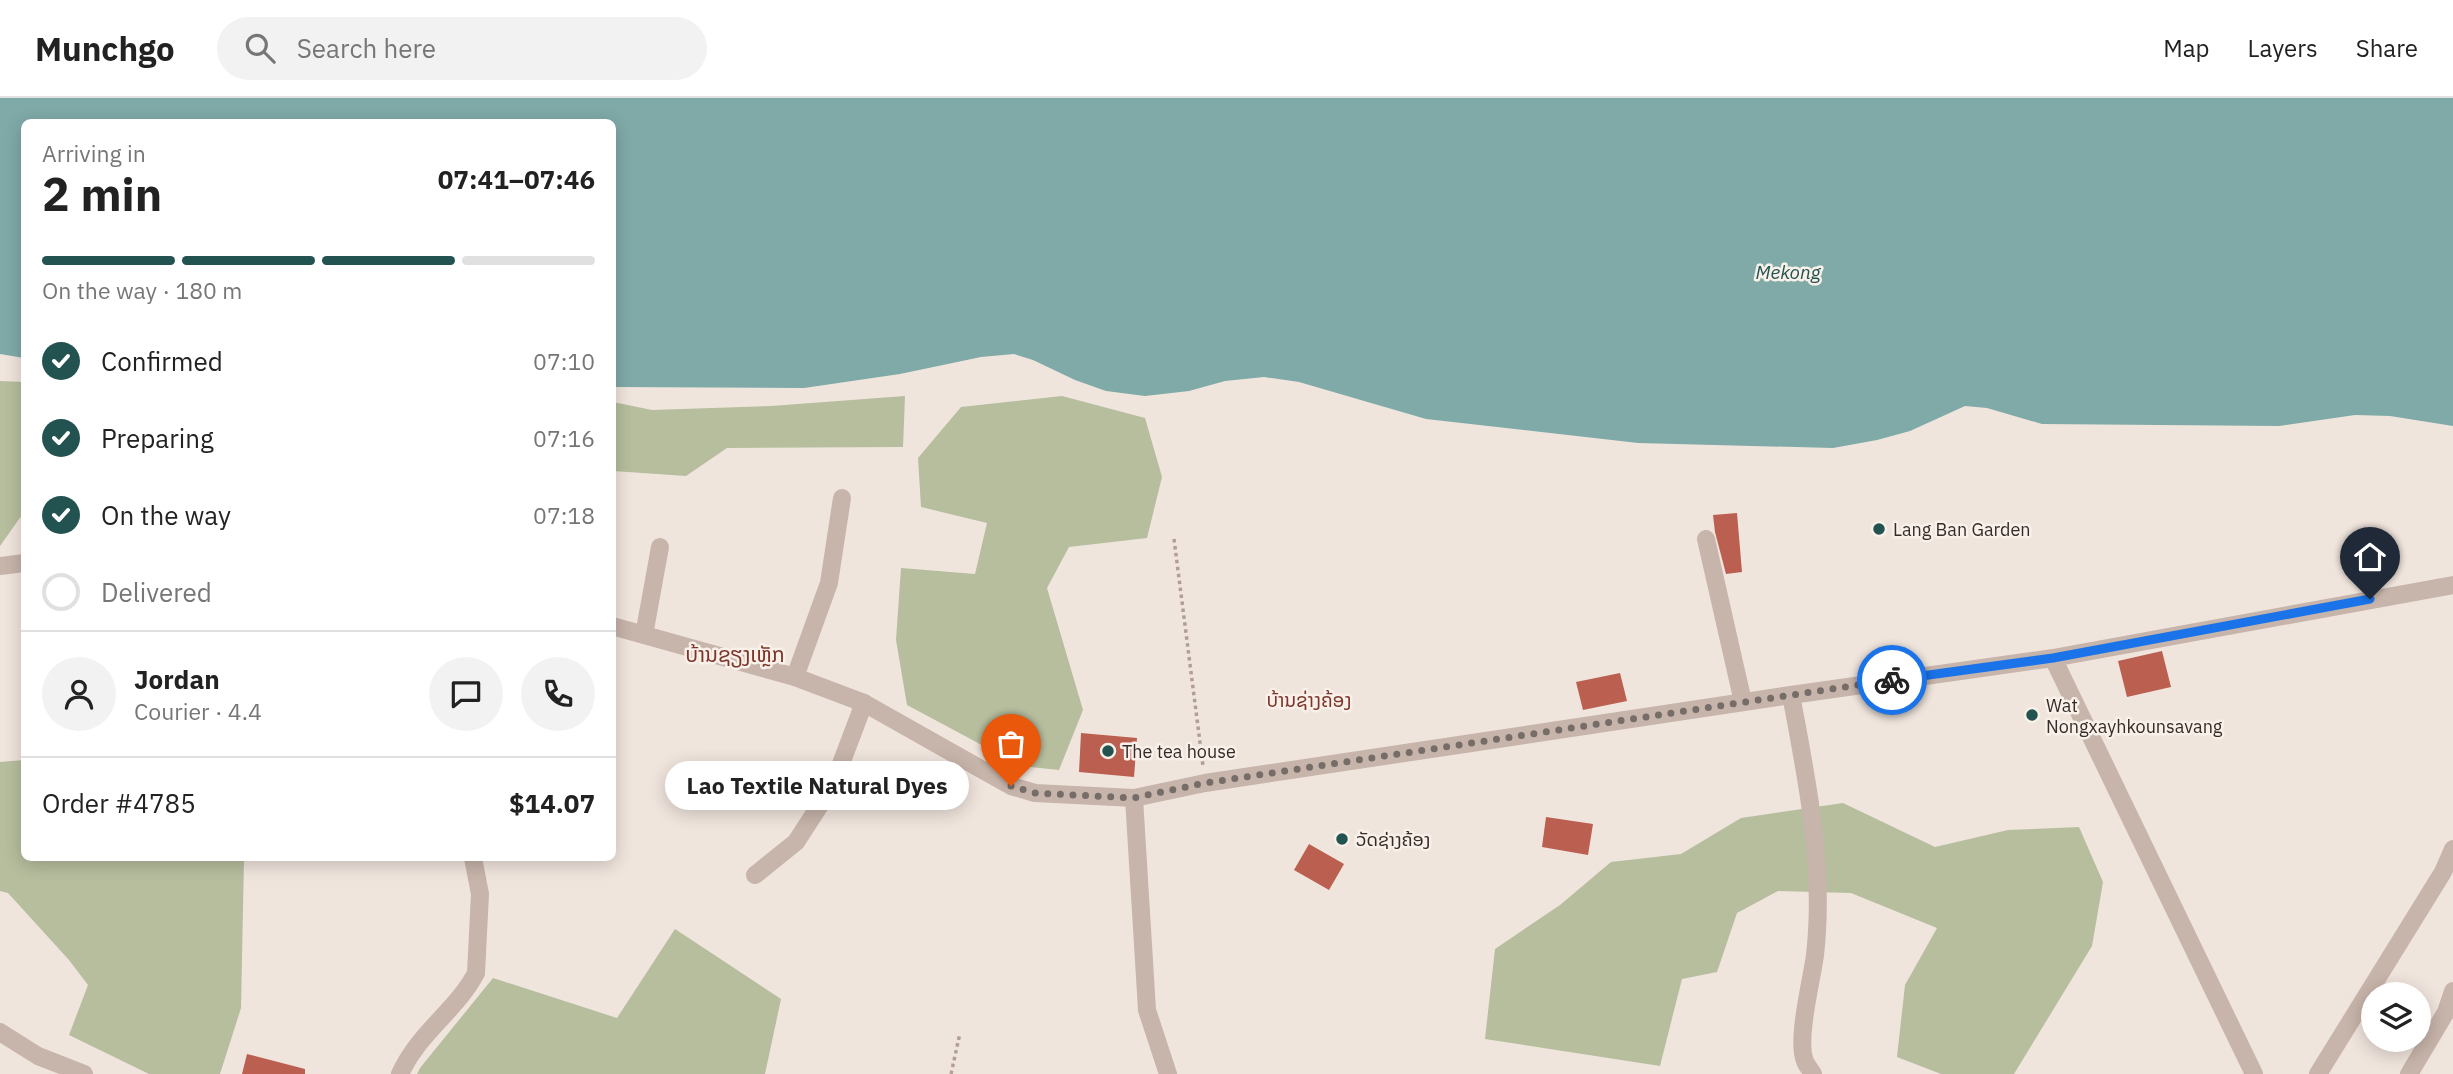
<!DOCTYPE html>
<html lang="en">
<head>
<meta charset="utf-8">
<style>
	:root { --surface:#fff; --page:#f2f2f2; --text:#222; --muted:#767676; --line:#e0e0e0; --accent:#225351 }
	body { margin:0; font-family:"IBM Plex Sans","Noto Sans Lao",sans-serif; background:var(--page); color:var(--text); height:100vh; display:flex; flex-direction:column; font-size:26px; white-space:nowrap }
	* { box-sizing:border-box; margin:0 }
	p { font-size:23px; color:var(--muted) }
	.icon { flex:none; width:38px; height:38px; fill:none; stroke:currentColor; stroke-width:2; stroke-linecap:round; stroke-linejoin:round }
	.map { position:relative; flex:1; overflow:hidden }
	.side { position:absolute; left:21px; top:21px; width:595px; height:742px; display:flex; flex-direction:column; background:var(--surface); border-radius:10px; box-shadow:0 4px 18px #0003 }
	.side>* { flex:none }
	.fabs { position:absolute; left:2361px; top:884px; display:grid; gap:14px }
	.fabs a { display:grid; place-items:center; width:70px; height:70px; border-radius:50%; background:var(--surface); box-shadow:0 4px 18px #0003; font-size:35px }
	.pin { position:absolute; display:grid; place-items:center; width:60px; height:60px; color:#fff; margin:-72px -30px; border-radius:50% 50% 50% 0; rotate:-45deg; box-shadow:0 0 7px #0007 }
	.pin .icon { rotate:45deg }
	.courier { position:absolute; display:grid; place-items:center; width:70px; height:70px; margin:-35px; border:5px solid #1a73e8; border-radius:50%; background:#fff; color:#222; box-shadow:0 2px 9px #0007 }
	.bubble { position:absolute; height:49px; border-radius:24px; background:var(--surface); box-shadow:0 4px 18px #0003; font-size:23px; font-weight:700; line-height:49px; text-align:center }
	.head em { font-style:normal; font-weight:700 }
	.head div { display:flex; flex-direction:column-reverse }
	.head { display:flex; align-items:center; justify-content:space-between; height:119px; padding:0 21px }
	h1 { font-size:46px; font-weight:700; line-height:52px }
	.bar { display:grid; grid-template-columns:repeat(4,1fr); gap:10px 7px; align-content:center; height:84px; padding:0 21px }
	.bar i { height:9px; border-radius:5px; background:var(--line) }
	.bar .active { background:var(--accent) }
	.bar p { grid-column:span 4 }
	.line { display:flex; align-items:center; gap:18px; padding:0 21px; border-top:2px solid var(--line) }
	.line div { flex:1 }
	.round { display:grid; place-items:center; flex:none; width:74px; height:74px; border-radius:37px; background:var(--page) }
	ol { padding:0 21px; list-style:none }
	li { display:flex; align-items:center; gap:21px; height:77px }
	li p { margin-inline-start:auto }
	li .icon { padding:7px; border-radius:50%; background:var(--accent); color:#fff; stroke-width:4 }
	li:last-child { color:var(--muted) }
	li i { width:38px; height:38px; border:4px solid var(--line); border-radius:50% }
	header { display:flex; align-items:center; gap:42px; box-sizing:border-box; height:98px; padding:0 35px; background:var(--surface); border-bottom:2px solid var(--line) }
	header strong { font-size:33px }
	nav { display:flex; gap:38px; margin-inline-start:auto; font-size:24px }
	.search { width:490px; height:63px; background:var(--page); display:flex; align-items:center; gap:18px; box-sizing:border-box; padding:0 24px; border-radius:38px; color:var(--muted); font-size:26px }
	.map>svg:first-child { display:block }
	.green { fill:#b6be9e }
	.water { fill:#7faaa8 }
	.building { fill:#bb5f50 }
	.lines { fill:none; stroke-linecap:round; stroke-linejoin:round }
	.path { stroke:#b39e94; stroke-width:3.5; stroke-dasharray:3.5 3.5; stroke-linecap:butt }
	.minor { stroke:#c7b4aa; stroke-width:18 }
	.done { stroke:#766d68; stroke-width:7; stroke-dasharray:0 12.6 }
	.route { stroke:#1a73e8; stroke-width:9 }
	.poi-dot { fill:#225351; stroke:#f8f0e9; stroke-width:2.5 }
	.labels { text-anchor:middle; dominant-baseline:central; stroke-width:5; stroke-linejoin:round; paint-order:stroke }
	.poi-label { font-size:18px; fill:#352c29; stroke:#f8f0e9; text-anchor:start }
	.water-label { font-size:19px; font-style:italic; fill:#225351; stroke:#f8f0e9 }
	.neighbourhood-label { font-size:19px; fill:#7d3529; stroke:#f8f0e9 }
	.quarter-label { font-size:21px; fill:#7d3529; stroke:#f8f0e9 }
</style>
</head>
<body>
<header>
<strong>Munchgo</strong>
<div class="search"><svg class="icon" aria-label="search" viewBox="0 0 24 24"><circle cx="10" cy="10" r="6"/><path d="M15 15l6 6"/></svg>Search here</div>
<nav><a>Map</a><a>Layers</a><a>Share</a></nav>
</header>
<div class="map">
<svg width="2453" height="976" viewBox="0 0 2453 976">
	<rect width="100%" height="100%" fill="#f0e5dd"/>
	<g class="green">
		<polygon points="0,283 24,284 24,414 0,448"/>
		<polygon points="905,298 903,349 727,350 686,378 613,373 613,304 652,312 771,308"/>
		<polygon points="1062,298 1145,320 1162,379 1147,440 1069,449 1047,490 1083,612 1059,672 1021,668 907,607 896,542 901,470 975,476 987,425 921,409 918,360 961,309"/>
		<polygon points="24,662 24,760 239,760 244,761 241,910 220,976 149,976 69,937 88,887 69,862 8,795 0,793 0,664"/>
		<polygon points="1843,705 1935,749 2008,732 2079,729 2103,784 2092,848 2014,976 1941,976 1897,959 1905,887 1937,830 1851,795 1778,793 1737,815 1717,874 1682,881 1660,968 1485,941 1495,851 1560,807 1611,764 1681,756 1741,720"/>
		<polygon points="675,831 781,901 765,976 417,976 420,970 493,880 617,920"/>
	</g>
	<polygon class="water" points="0,0 2453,0 2453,328 2390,318 2355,317 2279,328 2042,326 1987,310 1965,308 1910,333 1877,342 1833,350 1638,345 1426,321 1299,284 1264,279 1225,283 1189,293 1145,298 1106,293 1075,282 1033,262 1014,256 981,259 900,276 804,290 613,289 612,24 24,24 24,260 0,256"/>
	<g class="building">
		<polygon points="1737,415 1742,474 1726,476 1715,434 1713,417"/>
		<polygon points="2162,553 2171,589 2127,599 2118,563"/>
		<polygon points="1620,575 1627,603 1583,612 1576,584"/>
		<polygon points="1081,635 1137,640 1134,679 1079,674"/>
		<polygon points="1546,719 1593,726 1588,757 1542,749"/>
		<polygon points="1309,746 1344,766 1329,792 1294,772"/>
		<polygon points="247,956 305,971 305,976 242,976"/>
	</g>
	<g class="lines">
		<g class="path">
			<polyline points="1174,441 1203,668"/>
			<polyline points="951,976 960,935"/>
		</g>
		<g class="minor">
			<polyline points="1706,441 1743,604"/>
			<polyline points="0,468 24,465"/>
			<polyline points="612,528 795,579 864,605 1011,688 1035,695 1134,700 1205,685 1791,597 2053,560 2453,487"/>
			<polyline points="644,537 660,449"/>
			<polyline points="2053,560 2254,976"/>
			<polyline points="795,579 829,485 842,400"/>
			<path d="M1791,597C1807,682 1825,769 1815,857C1812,881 1796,942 1805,963C1806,967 1811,972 1813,976"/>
			<polyline points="1134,700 1147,912 1168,976"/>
			<polyline points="755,777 796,744 833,687 864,605"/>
			<polyline points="0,934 38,958 84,976"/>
			<path d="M400,976C419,934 457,912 476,875L480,796L473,760"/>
			<polyline points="2318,976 2443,774 2453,751"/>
			<polyline points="2409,976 2446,914 2453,893"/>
		</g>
	</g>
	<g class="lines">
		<polyline class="done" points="1011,688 1035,695 1133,700 1205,685 1892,582"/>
		<polyline class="route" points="1892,582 2053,560 2370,501"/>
	</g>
	<g class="poi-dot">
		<circle cx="1879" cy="431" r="7"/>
		<circle cx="2032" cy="617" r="7"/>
		<circle cx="1108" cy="653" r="7"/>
		<circle cx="1342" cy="741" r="7"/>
	</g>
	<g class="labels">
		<g class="poi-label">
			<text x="1893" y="431">Lang Ban Garden</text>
			<text x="2046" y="607">Wat<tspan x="2046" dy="21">Nongxayhkounsavang</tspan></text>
			<text x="1122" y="653">The tea house</text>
			<text x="1356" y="741">ວັດຊ່າງຄ້ອງ</text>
		</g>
		<g class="water-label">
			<text x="1788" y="174">Mekong</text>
		</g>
		<g class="neighbourhood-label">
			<text x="1309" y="602">ບ້ານຊ່າງຄ້ອງ</text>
		</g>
		<g class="quarter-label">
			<text x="735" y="556">ບ້ານຊຽງເຫຼັກ</text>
		</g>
	</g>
</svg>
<div class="fabs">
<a><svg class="icon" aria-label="layers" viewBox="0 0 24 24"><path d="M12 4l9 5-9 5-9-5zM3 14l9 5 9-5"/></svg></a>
</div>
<div class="pin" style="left:1011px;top:688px;background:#ea580c"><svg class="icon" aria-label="bag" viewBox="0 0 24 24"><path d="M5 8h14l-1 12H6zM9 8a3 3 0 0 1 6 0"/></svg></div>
<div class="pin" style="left:2370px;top:501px;background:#1f2937"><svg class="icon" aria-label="home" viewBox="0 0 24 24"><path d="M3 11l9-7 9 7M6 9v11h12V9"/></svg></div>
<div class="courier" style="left:1892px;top:582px"><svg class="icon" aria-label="bike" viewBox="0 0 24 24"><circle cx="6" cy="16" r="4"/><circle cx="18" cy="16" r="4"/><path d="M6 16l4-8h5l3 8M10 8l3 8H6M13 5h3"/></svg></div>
<div class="bubble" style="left:665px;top:663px;width:304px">Lao Textile Natural Dyes</div>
<section class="side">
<div class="head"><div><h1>2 min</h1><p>Arriving in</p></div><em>07:41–07:46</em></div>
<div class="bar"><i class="active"></i><i class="active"></i><i class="active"></i><i></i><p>On the way · 180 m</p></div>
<ol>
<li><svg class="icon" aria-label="check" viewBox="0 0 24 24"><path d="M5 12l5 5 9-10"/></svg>Confirmed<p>07:10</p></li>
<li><svg class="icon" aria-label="check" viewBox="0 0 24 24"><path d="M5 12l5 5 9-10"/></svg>Preparing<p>07:16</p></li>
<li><svg class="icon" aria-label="check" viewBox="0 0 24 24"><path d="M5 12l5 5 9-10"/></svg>On the way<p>07:18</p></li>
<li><i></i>Delivered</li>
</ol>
<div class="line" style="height:126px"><a class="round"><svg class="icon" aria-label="person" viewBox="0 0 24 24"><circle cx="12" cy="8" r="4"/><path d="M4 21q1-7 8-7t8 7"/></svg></a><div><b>Jordan</b><p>Courier · 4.4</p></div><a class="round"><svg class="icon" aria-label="chat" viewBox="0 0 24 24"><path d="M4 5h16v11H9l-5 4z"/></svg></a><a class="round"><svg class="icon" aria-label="phone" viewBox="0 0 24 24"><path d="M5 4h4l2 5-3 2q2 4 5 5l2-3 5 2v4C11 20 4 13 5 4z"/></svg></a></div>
<div class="line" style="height:91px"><div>Order #4785</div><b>$14.07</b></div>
</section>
</div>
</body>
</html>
